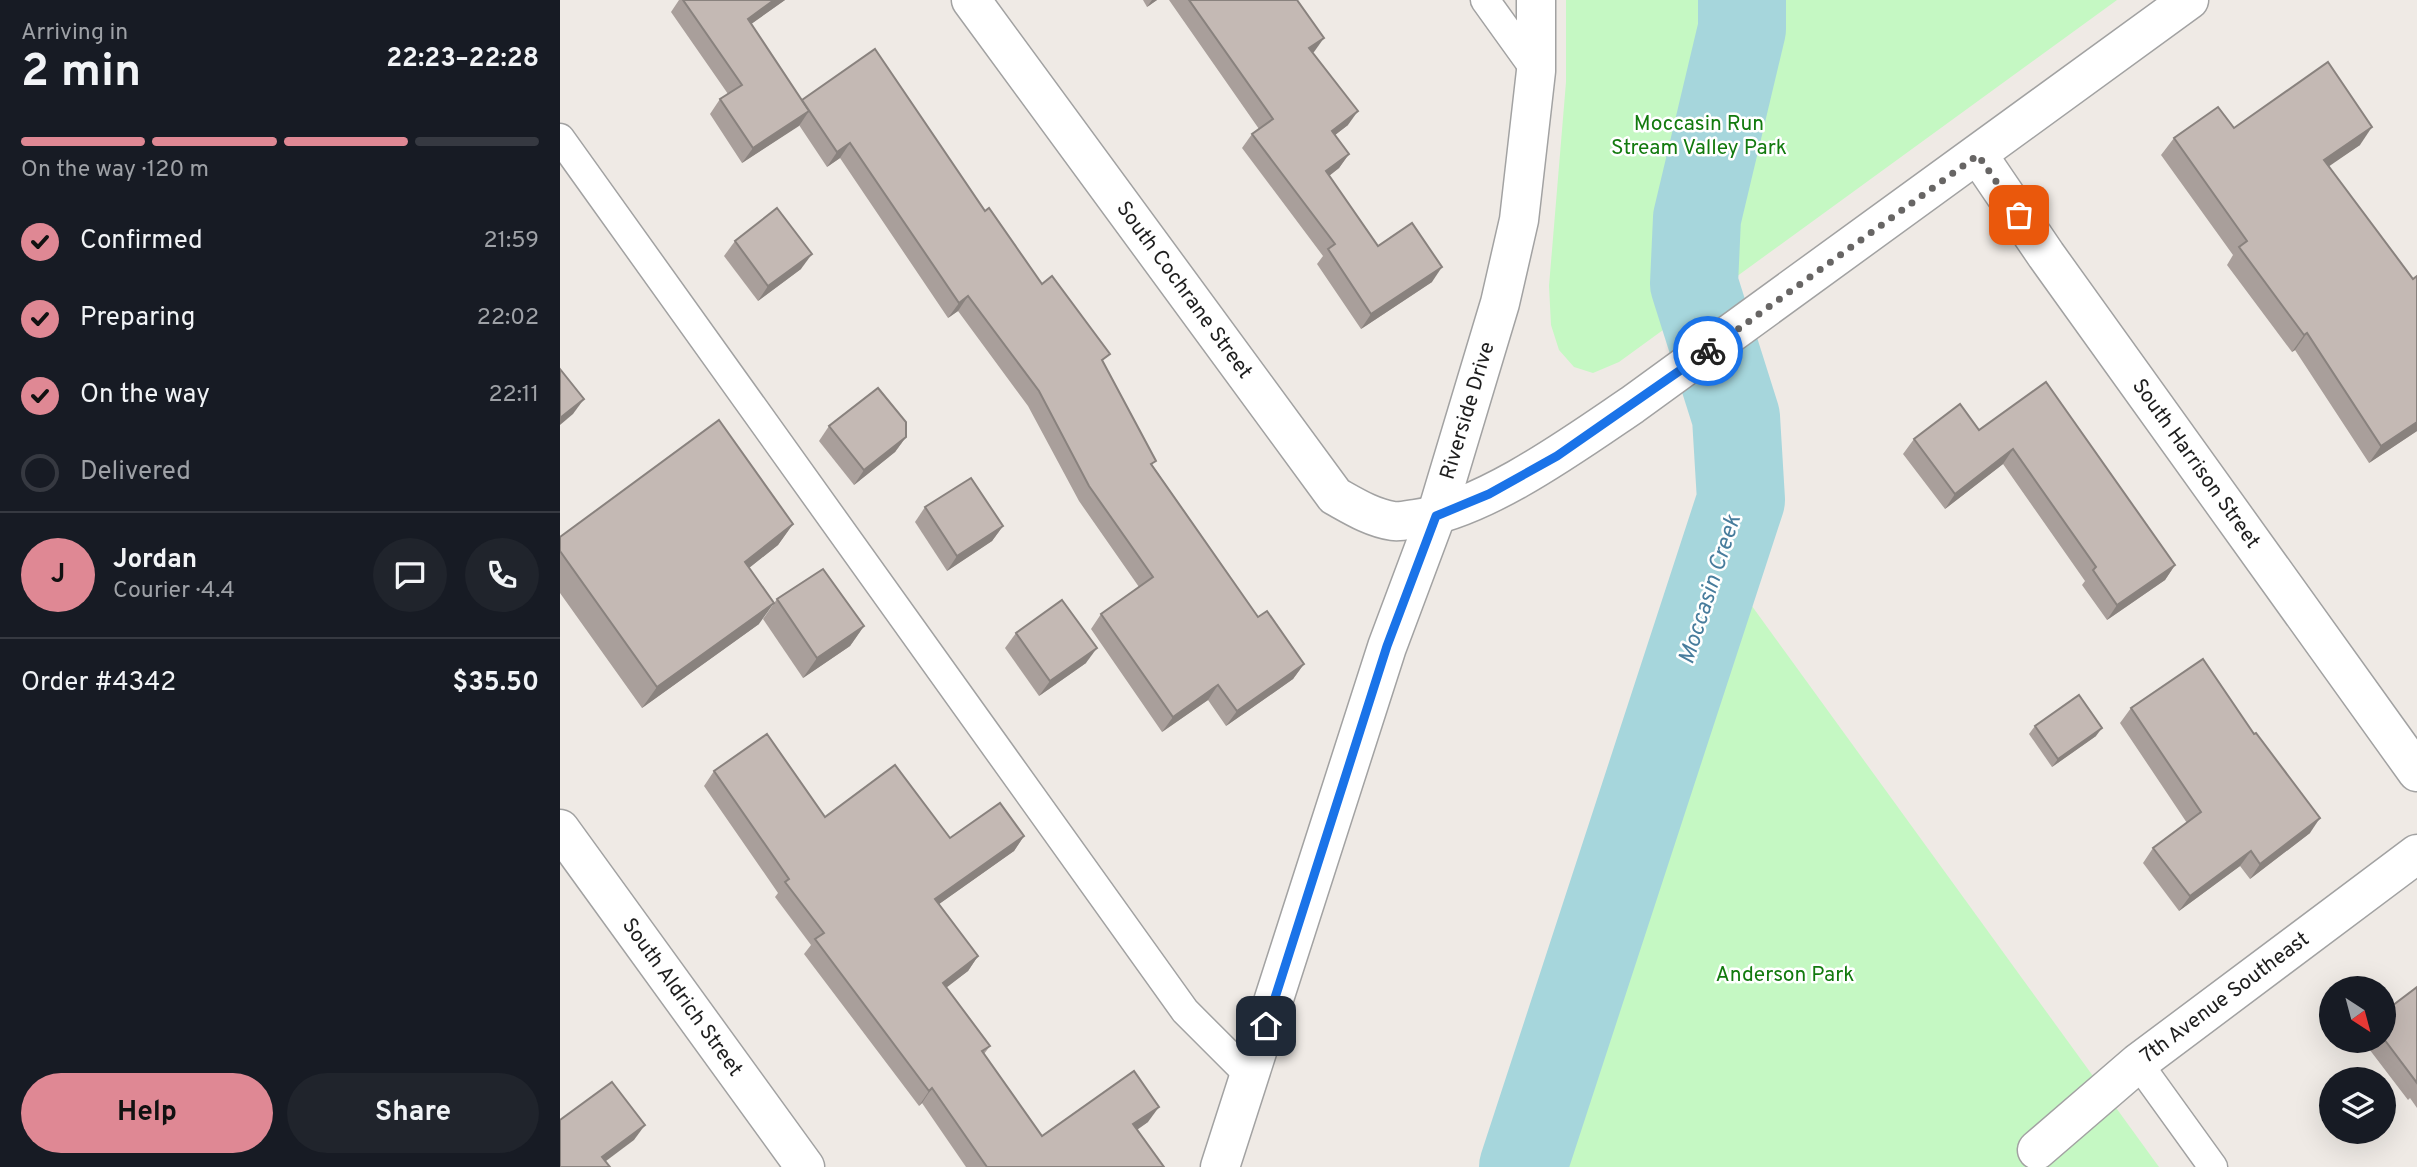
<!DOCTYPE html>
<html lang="en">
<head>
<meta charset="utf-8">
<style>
	:root { --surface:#171b24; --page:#20242c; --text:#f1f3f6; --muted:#9ea1a6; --line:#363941; --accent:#df8894 }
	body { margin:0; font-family:Overpass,sans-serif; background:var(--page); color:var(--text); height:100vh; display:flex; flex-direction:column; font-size:26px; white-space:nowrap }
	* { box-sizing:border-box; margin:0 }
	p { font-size:23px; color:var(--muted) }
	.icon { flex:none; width:38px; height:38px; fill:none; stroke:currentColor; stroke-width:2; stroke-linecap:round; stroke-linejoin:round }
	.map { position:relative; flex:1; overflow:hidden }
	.panel { display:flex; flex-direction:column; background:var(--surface); width:560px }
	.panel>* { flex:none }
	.needle { width:46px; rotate:144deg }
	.controls { position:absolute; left:1759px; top:976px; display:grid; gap:14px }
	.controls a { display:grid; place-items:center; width:77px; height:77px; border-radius:50%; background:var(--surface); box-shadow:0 7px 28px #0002; font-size:35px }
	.pin { position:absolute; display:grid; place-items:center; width:60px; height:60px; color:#fff; margin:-30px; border-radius:14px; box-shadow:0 4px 10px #0006 }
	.courier { position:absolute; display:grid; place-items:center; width:70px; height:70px; margin:-35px; border:5px solid #1a73e8; border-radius:50%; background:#fff; color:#222; box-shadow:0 2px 9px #0007 }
	.head em { font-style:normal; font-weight:700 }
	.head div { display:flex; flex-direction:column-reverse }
	.head { display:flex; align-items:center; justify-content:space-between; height:119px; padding:0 21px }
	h1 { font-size:46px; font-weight:700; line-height:52px }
	.bar { display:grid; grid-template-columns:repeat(4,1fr); gap:10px 7px; align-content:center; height:84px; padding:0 21px }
	.bar i { height:9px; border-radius:5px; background:var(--line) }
	.bar .on { background:var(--accent) }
	.bar p { grid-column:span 4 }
	.line { display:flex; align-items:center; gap:18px; padding:0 21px; border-top:2px solid var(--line) }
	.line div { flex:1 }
	.round { display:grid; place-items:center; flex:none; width:74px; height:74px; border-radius:37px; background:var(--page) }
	ol { padding:0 21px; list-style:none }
	li { display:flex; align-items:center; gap:21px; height:77px }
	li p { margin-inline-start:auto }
	li .icon { padding:7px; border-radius:50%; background:var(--accent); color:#111; stroke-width:4 }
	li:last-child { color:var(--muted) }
	li i { width:38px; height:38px; border:4px solid var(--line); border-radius:50% }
	.cta { display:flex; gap:14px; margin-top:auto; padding:14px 21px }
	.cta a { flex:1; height:80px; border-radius:42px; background:var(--accent); color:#111; font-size:28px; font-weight:700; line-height:80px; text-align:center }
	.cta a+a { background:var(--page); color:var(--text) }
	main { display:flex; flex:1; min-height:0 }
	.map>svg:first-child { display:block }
	.park { fill:#c5f8c3 }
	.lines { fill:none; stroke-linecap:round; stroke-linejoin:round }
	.river { stroke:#a6d6dc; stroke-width:88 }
	.service-casing { stroke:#a2a2a2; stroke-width:31 }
	.minor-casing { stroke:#a2a2a2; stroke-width:41 }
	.tertiary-casing { stroke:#a2a2a2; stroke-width:41 }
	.service { stroke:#fff; stroke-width:28 }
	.minor { stroke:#fff; stroke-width:38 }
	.tertiary { stroke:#fff; stroke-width:38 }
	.wall { fill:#a99f9b }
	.shaded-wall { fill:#89827e }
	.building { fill:#c4b9b4; stroke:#89827e; stroke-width:2 }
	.done { stroke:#676564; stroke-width:7; stroke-dasharray:0 12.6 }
	.route { stroke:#1a73e8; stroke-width:9 }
	.labels { text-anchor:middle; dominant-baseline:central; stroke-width:5; stroke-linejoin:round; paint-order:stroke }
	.park-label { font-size:21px; fill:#127a0e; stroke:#fff }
	.street-label { font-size:21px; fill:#1e1e1e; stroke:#fff }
	.water-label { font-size:23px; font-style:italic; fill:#477c9c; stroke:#fff }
</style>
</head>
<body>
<main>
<section class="panel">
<div class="head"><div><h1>2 min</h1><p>Arriving in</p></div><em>22:23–22:28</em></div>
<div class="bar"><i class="on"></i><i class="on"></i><i class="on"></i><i></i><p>On the way · 120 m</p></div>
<ol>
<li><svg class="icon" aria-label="check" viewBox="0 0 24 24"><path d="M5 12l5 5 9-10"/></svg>Confirmed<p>21:59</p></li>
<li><svg class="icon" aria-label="check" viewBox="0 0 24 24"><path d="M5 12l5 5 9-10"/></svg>Preparing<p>22:02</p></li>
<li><svg class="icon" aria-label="check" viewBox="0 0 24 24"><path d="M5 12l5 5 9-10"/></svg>On the way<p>22:11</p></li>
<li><i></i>Delivered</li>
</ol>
<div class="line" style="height:126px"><b class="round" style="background:var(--accent);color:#111">J</b><div><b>Jordan</b><p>Courier · 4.4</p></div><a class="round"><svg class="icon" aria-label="chat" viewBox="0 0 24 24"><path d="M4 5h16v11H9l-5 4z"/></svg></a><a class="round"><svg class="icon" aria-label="phone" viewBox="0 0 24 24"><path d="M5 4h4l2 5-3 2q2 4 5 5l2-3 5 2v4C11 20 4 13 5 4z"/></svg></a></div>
<div class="line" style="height:91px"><div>Order #4342</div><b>$35.50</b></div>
<div class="cta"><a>Help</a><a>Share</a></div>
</section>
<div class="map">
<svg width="1857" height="1167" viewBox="0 0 1857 1167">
	<rect width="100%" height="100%" fill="#efeae5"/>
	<g class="park">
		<polygon points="1006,0 1557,0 1059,362 1033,373 1014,367 999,350 991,325 989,286 1006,82"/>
		<polygon points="1160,562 1599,1167 963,1167"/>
	</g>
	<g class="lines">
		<polyline class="river" points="963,1167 1181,500 1176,417 1134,284 1137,218 1182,29 1182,0"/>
		<defs>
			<g id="service">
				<polyline points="925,0 976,71"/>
				<polyline points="0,138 625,1011 690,1076"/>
				<polyline points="1578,1063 1653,1167"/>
			</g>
			<g id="minor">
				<path id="s1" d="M0,829L245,1167"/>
				<path id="s2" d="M1477,1150L1578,1063L1857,854"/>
			</g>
			<g id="tertiary">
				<path id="s3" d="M411,0L775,496C793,506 812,518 833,521C840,522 848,520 855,519C925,509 1013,445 1072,405L1629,0"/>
				<path id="s4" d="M1418,155L1486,255L1857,772"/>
				<path id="s5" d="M660,1167L827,647L876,516L940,303L959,220L976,71V0"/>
			</g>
		</defs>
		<use href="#service" class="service-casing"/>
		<use href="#minor" class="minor-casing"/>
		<use href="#tertiary" class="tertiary-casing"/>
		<use href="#service" class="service"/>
		<use href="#minor" class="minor"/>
		<use href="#tertiary" class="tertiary"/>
	</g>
	<g class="wall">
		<polygon points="119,0 225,0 191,24 242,100 425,211 544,363 593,466 698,617 744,664 733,679 666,726 648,700 602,732 531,629 541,614 579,587 519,501 468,406 398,311 388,318 280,158 267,167 239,125 182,163 150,114 160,99 168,94 111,12"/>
		<polygon points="583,0 597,0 587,7"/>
		<polygon points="609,0 737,0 753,53 788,125 775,135 789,154 779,168 769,176 818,246 872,282 801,329 757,264 763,256 682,148 692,134 699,129"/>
		<polygon points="1674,128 1800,145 1768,166 1857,431 1809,463 1735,350 1732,352 1667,265 1673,255 1601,155 1614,138"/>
		<polygon points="175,241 241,269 198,301 164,256"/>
		<polygon points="1486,382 1615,565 1605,580 1547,620 1522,585 1525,581 1443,464 1385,509 1343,454 1354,439 1419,430"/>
		<polygon points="269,426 346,437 335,452 294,485 259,441"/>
		<polygon points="365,507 443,526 432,541 387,571 355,522"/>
		<polygon points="233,524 218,545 189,568 199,624 82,708 0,593 0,537"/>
		<polygon points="217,599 304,626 290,646 243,678 203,619"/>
		<polygon points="456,633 526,663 479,696 445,648"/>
		<polygon points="1571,708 1750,833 1690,879 1680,866 1619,911 1583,863 1593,848 1627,823 1560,723"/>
		<polygon points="1475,726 1536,736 1492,767 1469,734"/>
		<polygon points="154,771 265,817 390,838 464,836 454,851 379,904 418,956 408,971 386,987 430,1046 424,1054 482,1136 588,1122 577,1130 604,1167 406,1167 362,1103 359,1106 244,954 251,945 215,897 218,893 144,786"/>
		<polygon points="1857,987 1857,1108 1850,1098 1848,1100 1803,1041 1824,1041 1824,1012"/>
	</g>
	<g class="shaded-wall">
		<polygon points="214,0 225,0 177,34 188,19"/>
		<polygon points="592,0 597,0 587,7"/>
		<polygon points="764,38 754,52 739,62 749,48"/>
		<polygon points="249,111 239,126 182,163 193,148"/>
		<polygon points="798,111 788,125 762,145 772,131"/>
		<polygon points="1812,127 1800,145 1752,178 1764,160"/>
		<polygon points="290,143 280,158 267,167 277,152"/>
		<polygon points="789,154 779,168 756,186 766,171"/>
		<polygon points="252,254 241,269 198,301 208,286"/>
		<polygon points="882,267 872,282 801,329 811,314"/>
		<polygon points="408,296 398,311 388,318 399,303"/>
		<polygon points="1747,333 1735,350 1732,352 1744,335"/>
		<polygon points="24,399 13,414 0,425 0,418"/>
		<polygon points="1857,422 1857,431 1809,463 1821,446"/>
		<polygon points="346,437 335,452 294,485 304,470"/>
		<polygon points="1453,449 1443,464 1385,509 1395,494"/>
		<polygon points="233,524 218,545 170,583 185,562"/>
		<polygon points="443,526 432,541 387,571 397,556"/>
		<polygon points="1615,565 1605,580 1547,620 1557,605"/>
		<polygon points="214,603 199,624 82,708 97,687"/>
		<polygon points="304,626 290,646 243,678 257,658"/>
		<polygon points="537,648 526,663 479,696 490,681"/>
		<polygon points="744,664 733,679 666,726 677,711"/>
		<polygon points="658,685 648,700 602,732 613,717"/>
		<polygon points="1542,728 1536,736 1492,767 1498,759"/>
		<polygon points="1760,818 1750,833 1690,879 1700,864"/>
		<polygon points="464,836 454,851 365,914 375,899"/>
		<polygon points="1691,851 1680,866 1619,911 1630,896"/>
		<polygon points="418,956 408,971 373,998 383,983"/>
		<polygon points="372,1088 362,1103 359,1106 369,1091"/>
		<polygon points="599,1107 588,1122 563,1139 573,1124"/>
		<polygon points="85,1125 74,1140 38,1167 42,1157"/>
	</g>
	<g class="building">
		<polygon points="123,0 214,0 188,19 249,111 193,148 160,99 182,85"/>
		<polygon points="629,0 737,0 764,38 749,48 798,111 772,131 789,154 766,171 818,246 852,223 882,267 811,314 768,249 775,244 692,134 713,119"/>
		<polygon points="315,49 425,211 429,208 482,284 492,276 550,354 542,360 596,461 591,464 698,617 707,611 744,664 677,711 658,685 613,717 541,614 593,577 529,486 479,391 408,296 399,303 290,143 277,152 242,100"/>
		<polygon points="1768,62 1812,127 1764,160 1853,279 1857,276 1857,422 1821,446 1747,333 1744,335 1679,247 1687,241 1614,138 1658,107 1674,128"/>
		<polygon points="217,208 252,254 208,286 175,241"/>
		<polygon points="0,369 24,399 0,418"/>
		<polygon points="1486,382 1615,565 1557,605 1533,570 1536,567 1453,449 1395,494 1354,439 1400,404 1419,430"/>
		<polygon points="318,388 346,422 346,437 304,470 269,426"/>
		<polygon points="159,420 233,524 185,562 214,603 97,687 0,551 0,537"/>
		<polygon points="411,478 443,526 397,556 365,507"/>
		<polygon points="263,569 304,626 257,658 217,599"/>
		<polygon points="502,600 537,648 490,681 456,633"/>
		<polygon points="1643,659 1694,734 1696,733 1760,818 1700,864 1691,851 1630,896 1593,848 1641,812 1571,708"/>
		<polygon points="1519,695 1542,728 1498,759 1475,726"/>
		<polygon points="207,734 265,817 335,765 390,838 440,803 464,836 375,899 418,956 383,983 430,1046 422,1051 482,1136 574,1071 599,1107 573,1124 604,1167 427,1167 372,1088 369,1091 255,939 264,933 225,882 229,879 154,771"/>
		<polygon points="1857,987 1857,1083 1824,1039 1824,1012"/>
		<polygon points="52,1082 85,1125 42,1157 50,1167 0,1167 0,1120"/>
	</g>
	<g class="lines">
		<polyline class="done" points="1148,351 1418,155 1459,215"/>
		<polyline class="route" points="706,1026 827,646 876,516 929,494 997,456 1148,351"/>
	</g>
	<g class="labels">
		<g class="park-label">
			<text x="1139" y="124">Moccasin Run<tspan x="1139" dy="24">Stream Valley Park</tspan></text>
			<text x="1225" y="975">Anderson Park</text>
		</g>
		<g class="street-label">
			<text stroke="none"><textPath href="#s3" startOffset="360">South Cochrane Street</textPath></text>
			<text stroke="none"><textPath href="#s5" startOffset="796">Riverside Drive</textPath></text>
			<text stroke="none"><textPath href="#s4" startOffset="378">South Harrison Street</textPath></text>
			<text stroke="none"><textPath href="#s1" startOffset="208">South Aldrich Street</textPath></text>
			<text stroke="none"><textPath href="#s2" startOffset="242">7th Avenue Southeast</textPath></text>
		</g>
		<g class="water-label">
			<text transform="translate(1151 590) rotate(-72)">Moccasin Creek</text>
		</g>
	</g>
</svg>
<div class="controls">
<a><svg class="needle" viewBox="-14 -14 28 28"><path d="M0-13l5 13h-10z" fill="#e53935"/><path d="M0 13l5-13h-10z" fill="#9ea1a6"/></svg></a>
<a><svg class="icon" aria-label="layers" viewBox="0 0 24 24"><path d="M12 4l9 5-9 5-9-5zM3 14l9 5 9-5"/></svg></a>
</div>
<div class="pin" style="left:1459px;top:215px;background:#ea580c"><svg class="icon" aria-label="bag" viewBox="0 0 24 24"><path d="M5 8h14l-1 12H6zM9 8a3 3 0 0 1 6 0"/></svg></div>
<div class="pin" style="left:706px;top:1026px;background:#1f2937"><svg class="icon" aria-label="home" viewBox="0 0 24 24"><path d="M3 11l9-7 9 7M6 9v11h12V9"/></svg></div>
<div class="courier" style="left:1148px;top:351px"><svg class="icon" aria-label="bike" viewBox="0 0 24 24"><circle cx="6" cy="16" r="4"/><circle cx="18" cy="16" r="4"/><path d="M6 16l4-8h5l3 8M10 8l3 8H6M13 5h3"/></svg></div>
</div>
</main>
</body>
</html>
